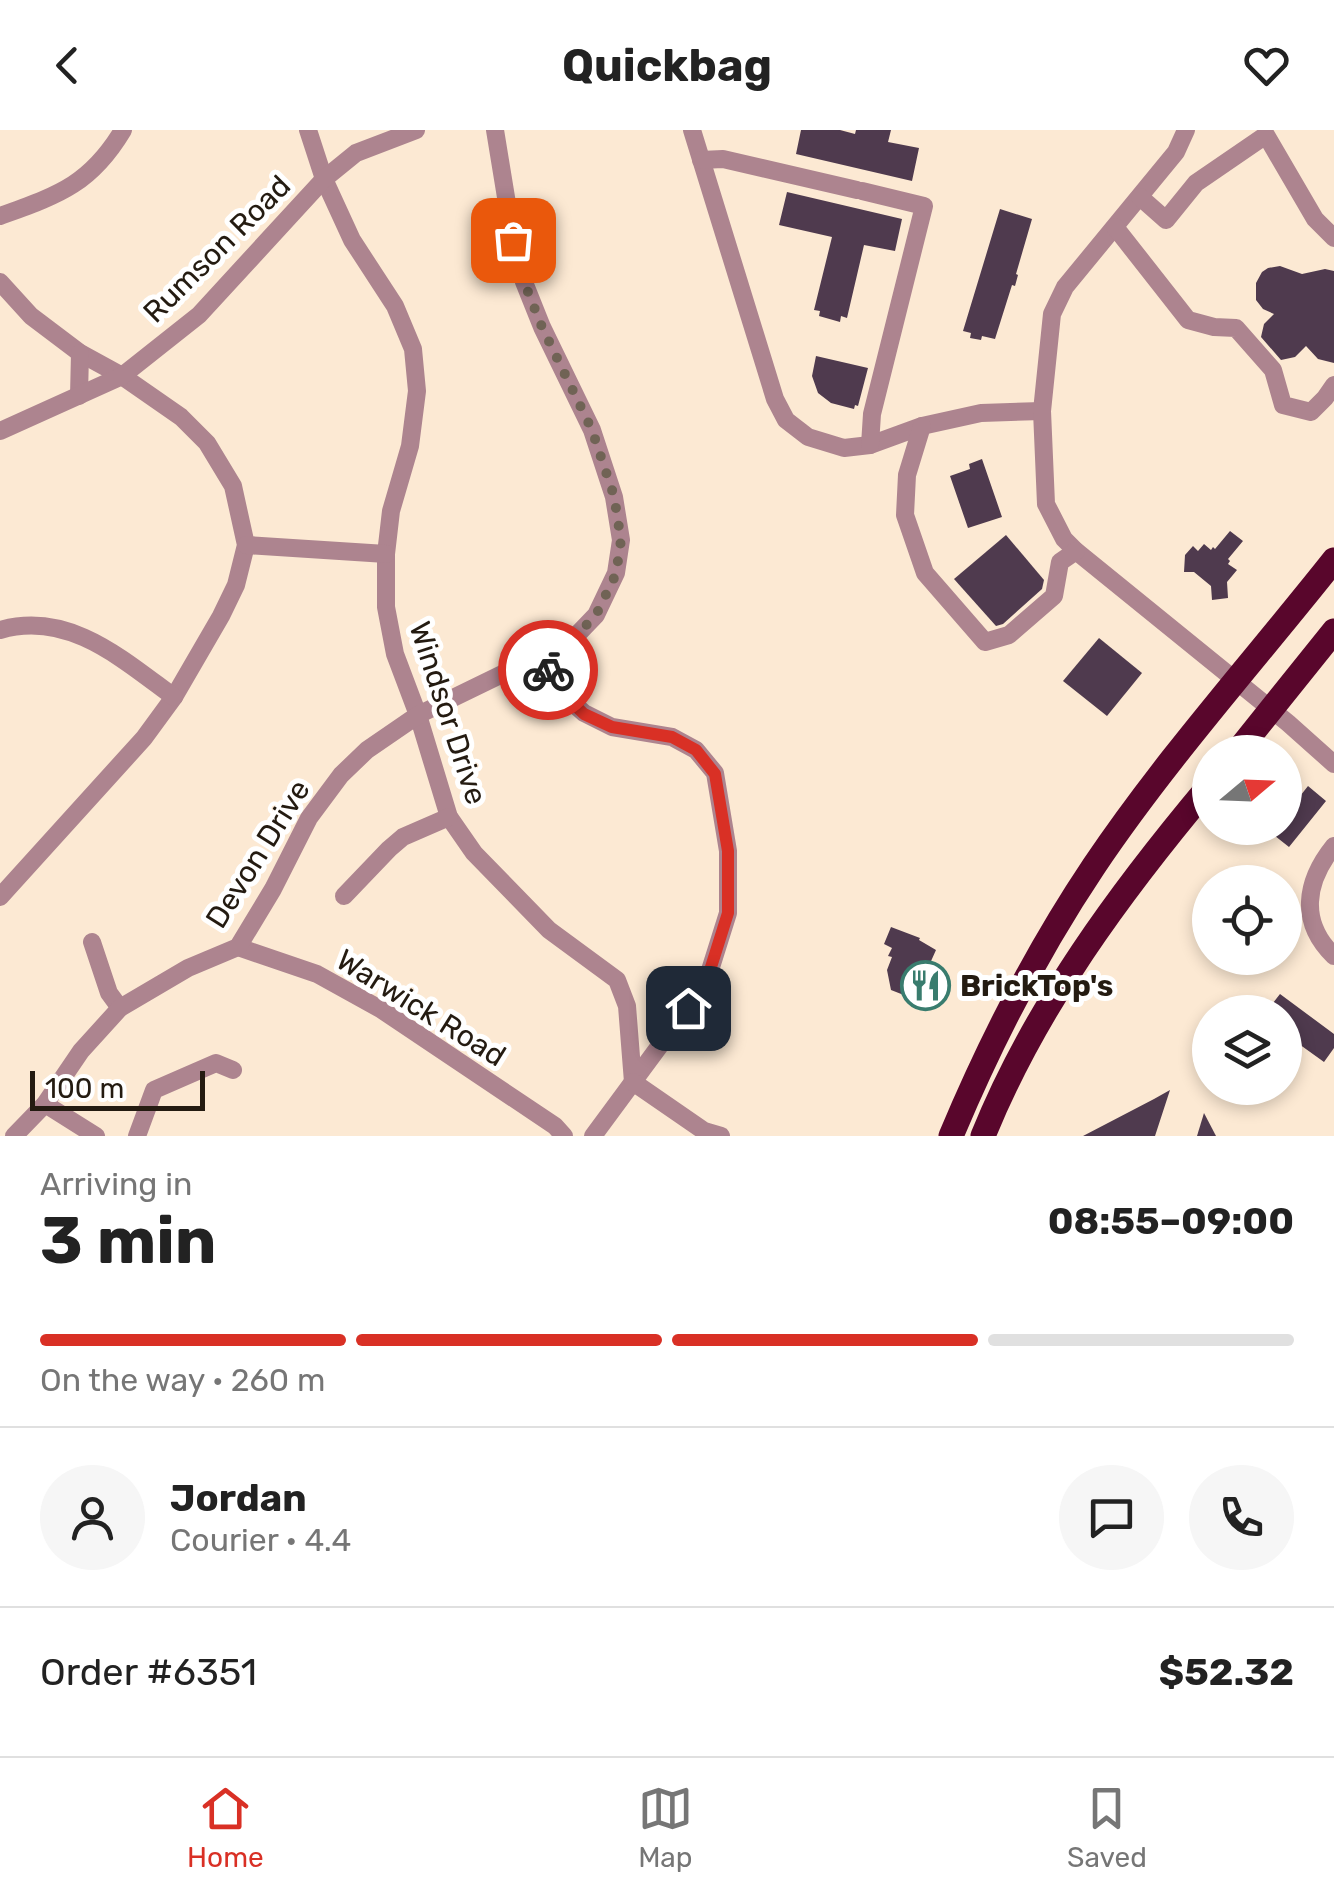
<!DOCTYPE html>
<html lang="en">
<head>
<meta charset="utf-8">
<style>
	:root { --surface:#fff; --page:#f6f6f6; --text:#222; --muted:#767676; --line:#e0e0e0; --accent:#d93025 }
	body { margin:0; font-family:Rubik,sans-serif; background:var(--page); color:var(--text); height:100vh; display:flex; flex-direction:column; font-size:38px; white-space:nowrap }
	* { box-sizing:border-box; margin:0 }
	p { font-size:32px; color:var(--muted) }
	.icon { flex:none; width:55px; height:55px; fill:none; stroke:currentColor; stroke-width:2; stroke-linecap:round; stroke-linejoin:round }
	.map { position:relative; height:1006px; overflow:hidden }
	.details { display:flex; flex-direction:column; background:var(--surface); flex:1 }
	.details>* { flex:none }
	.needle { width:65px; rotate:71deg }
	.fabs { position:absolute; left:1192px; top:605px; display:grid; gap:20px }
	.fabs a { display:grid; place-items:center; width:110px; height:110px; border-radius:50%; background:var(--surface); box-shadow:0 5px 15px #0003; font-size:50px }
	.scale { position:absolute; left:30px; bottom:25px; width:175px; box-sizing:border-box; padding-left:10px; border:5px solid #241b11; border-top:0; font-size:28px; line-height:35px; white-space:nowrap; color:#241b11; -webkit-text-stroke:8px #fff; paint-order:stroke }
	.pin { position:absolute; display:grid; place-items:center; width:85px; height:85px; color:#fff; margin:-42px; border-radius:20px; box-shadow:0 5px 15px #0006 }
	.courier { position:absolute; display:grid; place-items:center; width:100px; height:100px; margin:-50px; border:8px solid #d93025; border-radius:50%; background:#fff; color:#222; box-shadow:0 2px 12px #0007 }
	.head em { font-style:normal; font-weight:700 }
	.head div { display:flex; flex-direction:column-reverse }
	.head { display:flex; align-items:center; justify-content:space-between; height:170px; padding:0 40px }
	h1 { font-size:65px; font-weight:700; line-height:75px }
	.bar { display:grid; grid-template-columns:repeat(4,1fr); gap:15px 10px; align-content:center; height:120px; padding:0 40px }
	.bar i { height:12px; border-radius:8px; background:var(--line) }
	.bar .active { background:var(--accent) }
	.bar p { grid-column:span 4 }
	.line { display:flex; align-items:center; gap:25px; padding:0 40px; border-top:2px solid var(--line) }
	.line div { flex:1 }
	.round { display:grid; place-items:center; flex:none; width:105px; height:105px; border-radius:52px; background:var(--page) }
	header { display:flex; justify-content:space-between; align-items:center; height:130px; padding:0 40px; background:var(--surface); font-size:45px; font-weight:700 }
	.tabs { display:flex; justify-content:space-around; align-items:center; height:140px; border-top:2px solid var(--line); background:var(--surface); font-size:28px; color:var(--muted) }
	.tabs a { display:grid; justify-items:center; gap:5px }
	.tabs .active { color:var(--accent) }
	.map>svg:first-child { display:block }
	.building { fill:#4f3a4e }
	.lines { fill:none; stroke-linecap:round; stroke-linejoin:round }
	.minor { stroke:#ad848f; stroke-width:18 }
	.highway { stroke:#59062c; stroke-width:25 }
	.done { stroke:#706355; stroke-width:10; stroke-dasharray:0 18 }
	.route { stroke:#d93025; stroke-width:12 }
	.labels { text-anchor:middle; dominant-baseline:central; stroke-width:10; stroke-linejoin:round; paint-order:stroke }
	.street-label { font-size:30px; fill:#241b11; stroke:#fff }
	.poi-label { font-size:30px; font-weight:bold; fill:#241b11; stroke:#fff; text-anchor:start }
</style>
</head>
<body>
<header><svg class="icon" aria-label="back" viewBox="0 0 24 24"><path d="M15 5l-7 7 7 7"/></svg>Quickbag<svg class="icon" aria-label="heart" viewBox="0 0 24 24"><path d="M12 20l-8-8c-3-5 5-10 8-4 3-6 11-1 8 4z"/></svg></header>
<div class="map">
<svg width="1334" height="1006" viewBox="0 0 1334 1006">
	<rect width="100%" height="100%" fill="#fce9d3"/>
	<g class="building">
		<polygon points="801,0 840,0 855,4 856,0 891,0 888,12 919,18 912,51 796,24"/>
		<polygon points="787,62 902,89 895,121 864,115 847,188 841,186 840,192 819,186 820,181 814,180 832,107 779,95"/>
		<polygon points="1000,79 1032,89 1016,144 1018,145 1015,156 1012,155 995,209 982,206 981,210 970,208 971,203 963,201"/>
		<polygon points="1280,136 1302,144 1325,139 1334,141 1334,233 1318,229 1306,216 1295,227 1281,230 1261,207 1264,194 1274,184 1263,179 1256,170 1256,153 1262,142 1268,138"/>
		<polygon points="816,226 868,238 858,276 855,275 854,279 831,273 818,263 812,246"/>
		<polygon points="982,329 1002,387 968,398 950,346 970,339 969,334"/>
		<polygon points="1230,401 1243,411 1228,429 1230,431 1228,434 1237,440 1227,452 1228,468 1212,470 1211,456 1194,442 1184,442 1185,425 1193,416 1198,421 1204,414 1211,420 1213,417 1215,419"/>
		<polygon points="1006,405 1044,450 1042,459 1003,494 996,496 954,449"/>
		<polygon points="1099,508 1142,543 1107,586 1063,551"/>
		<polygon points="1308,656 1326,671 1289,717 1265,698 1285,698 1285,669 1293,675"/>
		<polygon points="891,797 920,808 919,810 936,820 914,869 891,860 887,840 892,827 888,826 892,818 884,814"/>
		<polygon points="1280,864 1334,904 1334,918 1324,932 1285,904 1285,882 1266,882"/>
		<polygon points="1170,960 1155,1006 1083,1006 1154,969"/>
		<polygon points="1204,983 1216,1006 1197,1006"/>
	</g>
	<g class="lines">
		<g class="minor">
			<polyline points="308,0 324,49 352,110 395,176 413,219 417,261 410,316 391,381 386,424 386,477 395,524 418,585 449,687 474,723 549,800 617,850 627,876 633,952"/>
			<polyline points="692,0 775,269 786,290 808,307 844,318 870,315 922,296 981,283 1042,281"/>
			<polyline points="1186,0 1176,22 1065,157 1052,184 1042,281 1046,374 1064,409 1076,421 1288,593 1334,634"/>
			<polyline points="701,30 723,29 857,60"/>
			<polyline points="862,61 924,76 872,284 870,315"/>
			<polyline points="1140,67 1166,90 1196,53 1266,5 1315,89 1334,108"/>
			<path d="M0,86C58,65 90,55 123,0"/>
			<polyline points="1115,97 1188,190 1214,197 1236,198 1273,240 1283,275 1311,282 1325,268 1334,255"/>
			<polyline points="0,152 31,186 80,223 122,246 181,287 207,313 233,356 246,415 236,455 221,486 174,567 144,608 0,767"/>
			<polyline points="79,266 80,223"/>
			<polyline points="922,296 907,345 905,385 925,443 985,512 1009,505 1054,466 1060,432 1076,421"/>
			<polyline points="0,301 122,246 199,185 324,49 356,23 416,0"/>
			<polyline points="246,415 386,424"/>
			<path d="M0,500C68,480 122,529 174,567"/>
			<polyline points="540,527 559,561 584,583 612,597 672,607 696,620 715,643 728,721 728,783 706,853 593,1006"/>
			<path d="M1334,716C1305,752 1299,792 1334,826"/>
			<polyline points="344,766 389,719 403,707 449,687"/>
			<polyline points="92,812 109,863 120,878"/>
			<polyline points="238,817 317,844 382,880 555,996 564,1006"/>
			<polyline points="633,952 704,1001 721,1006"/>
			<polyline points="45,974 96,1006"/>
			<polyline points="14,1006 45,974 81,921 120,878 188,838 238,817 273,759 309,688 341,645 367,620 418,585 572,510 596,485 616,443 621,410 614,367 592,300 542,197 524,152 513,110 495,0"/>
			<polyline points="137,1006 154,960 216,933 233,940"/>
		</g>
		<g class="highway">
			<polyline points="1237,622 1334,501"/>
			<path d="M951,1006C990,913 1037,821 1094,736C1166,629 1254,531 1334,430"/>
			<path d="M983,1006C1035,877 1121,761 1210,655"/>
		</g>
	</g>
	<g class="lines">
		<polyline class="done" points="513,110 524,152 542,197 592,300 614,366 621,410 616,444 596,485 572,510 540,527 548,540"/>
		<polyline class="route" points="548,540 560,561 584,584 612,597 672,607 696,620 715,644 728,721 728,783 706,853 688,878"/>
	</g>
	<defs>
		<symbol id="restaurant-ring" viewBox="-11 -11 22 22"><circle r="9.5" fill="#fff" stroke="#397c6e" stroke-width="1.5"/><path d="M-5-6h1v4h1v-4h1v4h1v-4h1v5L-1.5 .5V6h-2V.5L-5-1ZM5-6V6H3V1.5H1.5Q1.5-4 5-6Z" fill="#397c6e"/></symbol>
	</defs>
	<g fill-rule="evenodd">
		<use href="#restaurant-ring" x="898" y="828" width="55" height="55"/>
	</g>
	<g class="labels">
		<g class="street-label">
			<text transform="translate(217 119) rotate(-45)">Rumson Road</text>
			<text transform="translate(448 583) rotate(72)">Windsor Drive</text>
			<text transform="translate(258 724) rotate(-58)">Devon Drive</text>
			<text transform="translate(421 878) rotate(32)">Warwick Road</text>
		</g>
		<g class="poi-label">
			<text x="960" y="856">BrickTop's</text>
		</g>
	</g>
</svg>
<div class="fabs">
<a><svg class="needle" viewBox="-14 -14 28 28"><path d="M0-13l5 13h-10z" fill="#e53935"/><path d="M0 13l5-13h-10z" fill="#767676"/></svg></a>
<a><svg class="icon" aria-label="locate" viewBox="0 0 24 24"><circle cx="12" cy="12" r="6"/><path d="M12 2v4M12 18v4M2 12h4M18 12h4"/></svg></a>
<a><svg class="icon" aria-label="layers" viewBox="0 0 24 24"><path d="M12 4l9 5-9 5-9-5zM3 14l9 5 9-5"/></svg></a>
</div>
<div class="scale">100 m</div>
<div class="pin" style="left:513px;top:110px;background:#ea580c"><svg class="icon" aria-label="bag" viewBox="0 0 24 24"><path d="M5 8h14l-1 12H6zM9 8a3 3 0 0 1 6 0"/></svg></div>
<div class="pin" style="left:688px;top:878px;background:#1f2937"><svg class="icon" aria-label="home" viewBox="0 0 24 24"><path d="M3 11l9-7 9 7M6 9v11h12V9"/></svg></div>
<div class="courier" style="left:548px;top:540px"><svg class="icon" aria-label="bike" viewBox="0 0 24 24"><circle cx="6" cy="16" r="4"/><circle cx="18" cy="16" r="4"/><path d="M6 16l4-8h5l3 8M10 8l3 8H6M13 5h3"/></svg></div>
</div>
<section class="details">
<div class="head"><div><h1>3 min</h1><p>Arriving in</p></div><em>08:55–09:00</em></div>
<div class="bar"><i class="active"></i><i class="active"></i><i class="active"></i><i></i><p>On the way · 260 m</p></div>
<div class="line" style="height:180px"><a class="round"><svg class="icon" aria-label="person" viewBox="0 0 24 24"><circle cx="12" cy="8" r="4"/><path d="M4 21q1-7 8-7t8 7"/></svg></a><div><b>Jordan</b><p>Courier · 4.4</p></div><a class="round"><svg class="icon" aria-label="chat" viewBox="0 0 24 24"><path d="M4 5h16v11H9l-5 4z"/></svg></a><a class="round"><svg class="icon" aria-label="phone" viewBox="0 0 24 24"><path d="M5 4h4l2 5-3 2q2 4 5 5l2-3 5 2v4C11 20 4 13 5 4z"/></svg></a></div>
<div class="line" style="height:130px"><div>Order #6351</div><b>$52.32</b></div>
</section>
<nav class="tabs">
<a class="active"><svg class="icon" aria-label="home" viewBox="0 0 24 24"><path d="M3 11l9-7 9 7M6 9v11h12V9"/></svg>Home</a>
<a><svg class="icon" aria-label="map" viewBox="0 0 24 24"><path d="M3 6l6-2 6 2 6-2v14l-6 2-6-2-6 2zM9 4v14M15 6v14"/></svg>Map</a>
<a><svg class="icon" aria-label="saved" viewBox="0 0 24 24"><path d="M7 4h10v16l-5-4-5 4z"/></svg>Saved</a>
</nav>
</body>
</html>
